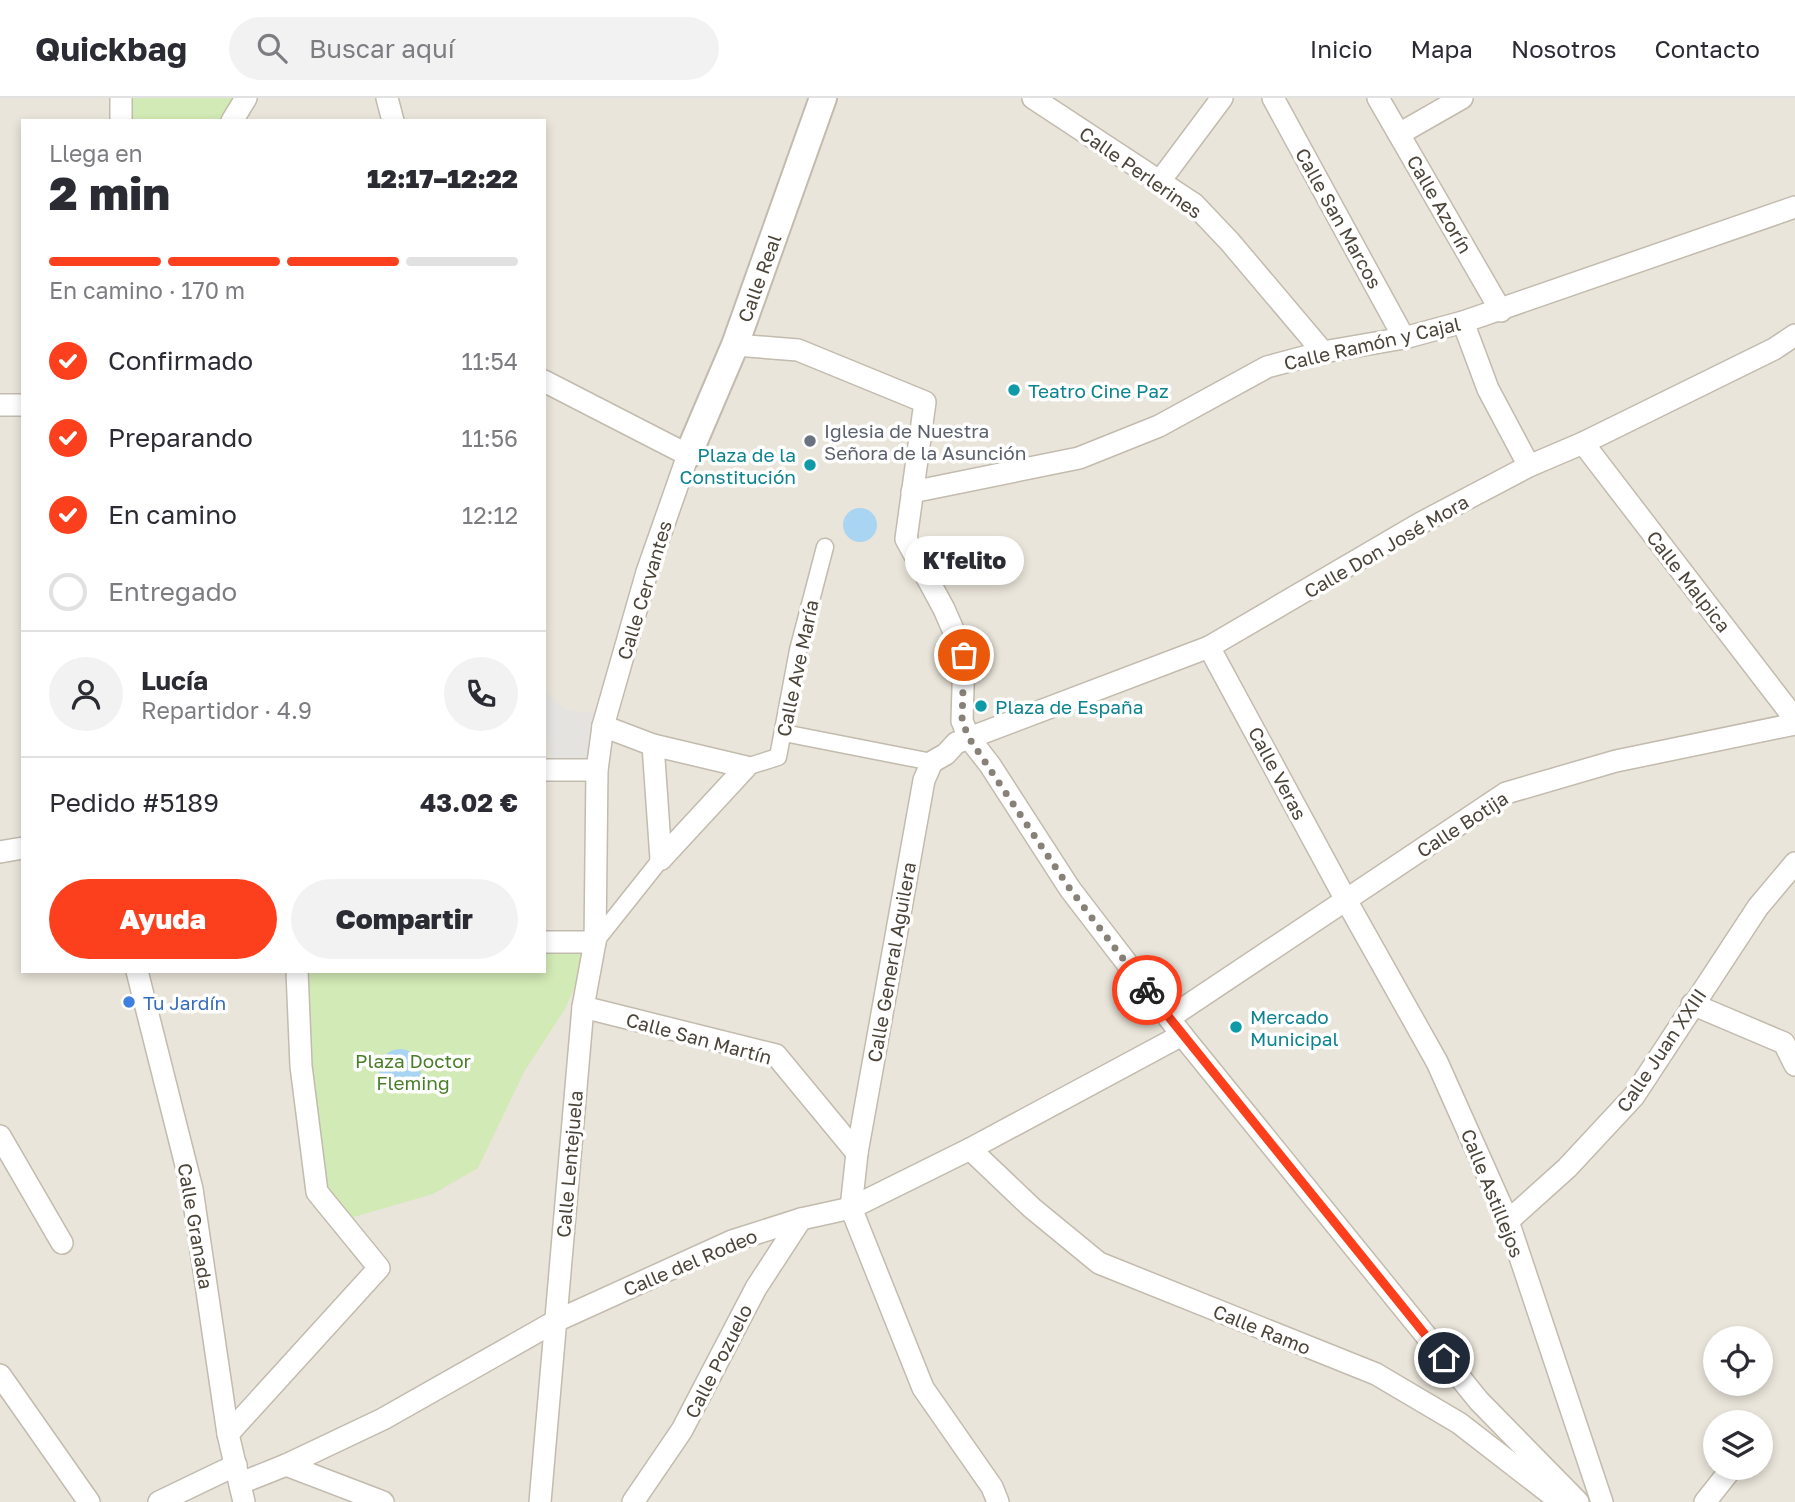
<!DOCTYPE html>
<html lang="es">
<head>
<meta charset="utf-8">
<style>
	:root { --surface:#fff; --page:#f2f2f3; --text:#2b2b33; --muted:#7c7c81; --line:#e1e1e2; --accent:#fc3f1d }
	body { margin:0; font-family:"Golos Text",sans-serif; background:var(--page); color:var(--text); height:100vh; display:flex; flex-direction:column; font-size:26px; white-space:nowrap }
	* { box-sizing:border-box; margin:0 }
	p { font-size:23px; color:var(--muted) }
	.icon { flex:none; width:38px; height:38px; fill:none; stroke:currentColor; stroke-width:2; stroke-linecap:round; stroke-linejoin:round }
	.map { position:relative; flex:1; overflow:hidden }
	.sheet { position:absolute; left:21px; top:21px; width:525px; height:854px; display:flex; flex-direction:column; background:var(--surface); border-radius:0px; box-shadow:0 4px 10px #0003 }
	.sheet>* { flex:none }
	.controls { position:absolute; left:1703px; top:1228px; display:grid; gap:14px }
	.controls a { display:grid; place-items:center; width:70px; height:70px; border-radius:50%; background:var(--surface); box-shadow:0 4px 10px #0003; font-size:35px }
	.pin { position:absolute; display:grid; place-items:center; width:60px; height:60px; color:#fff; margin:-30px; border:4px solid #fff; border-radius:50%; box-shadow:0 2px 7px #0007 }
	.courier { position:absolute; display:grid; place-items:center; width:70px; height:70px; margin:-35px; border:5px solid #fc3f1d; border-radius:50%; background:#fff; color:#222; box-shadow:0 2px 9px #0007 }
	.bubble { position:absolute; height:49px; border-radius:24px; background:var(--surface); box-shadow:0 4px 10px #0003; font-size:23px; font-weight:800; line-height:49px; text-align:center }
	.overview em { font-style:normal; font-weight:800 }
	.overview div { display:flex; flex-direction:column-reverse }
	.overview { display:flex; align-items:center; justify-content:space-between; height:119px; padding:0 28px }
	h1 { font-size:46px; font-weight:800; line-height:52px }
	.bar { display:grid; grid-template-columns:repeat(4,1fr); gap:10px 7px; align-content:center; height:84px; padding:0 28px }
	.bar i { height:9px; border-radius:5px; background:var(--line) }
	.bar .selected { background:var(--accent) }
	.bar p { grid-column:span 4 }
	.line { display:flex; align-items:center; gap:18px; padding:0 28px; border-top:2px solid var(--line) }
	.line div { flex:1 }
	.round { display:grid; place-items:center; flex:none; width:74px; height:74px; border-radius:37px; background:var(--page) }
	ol { padding:0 28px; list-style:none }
	li { display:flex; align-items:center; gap:21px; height:77px }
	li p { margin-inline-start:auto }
	li .icon { padding:7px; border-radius:50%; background:var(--accent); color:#fff; stroke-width:4 }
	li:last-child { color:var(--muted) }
	li i { width:38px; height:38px; border:4px solid var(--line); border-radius:50% }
	.action { display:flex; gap:14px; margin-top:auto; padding:14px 28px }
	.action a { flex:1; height:80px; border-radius:42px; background:var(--accent); color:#fff; font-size:28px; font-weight:800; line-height:80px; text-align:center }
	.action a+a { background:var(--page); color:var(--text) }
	header { display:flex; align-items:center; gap:42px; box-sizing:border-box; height:98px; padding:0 35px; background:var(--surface); border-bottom:2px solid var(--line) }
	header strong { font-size:33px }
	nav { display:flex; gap:38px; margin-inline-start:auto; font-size:24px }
	.search { width:490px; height:63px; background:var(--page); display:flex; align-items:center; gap:18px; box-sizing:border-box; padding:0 24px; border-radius:38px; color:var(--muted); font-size:26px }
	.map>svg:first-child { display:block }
	.residential { fill:#eae5da; fill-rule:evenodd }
	.green { fill:#d2eab5 }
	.parking { fill:#e5e3e0 }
	.water { fill:#a9d4f2 }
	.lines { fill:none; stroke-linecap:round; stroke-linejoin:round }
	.pedestrian-casing { stroke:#c2bbae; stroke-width:19 }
	.minor-casing { stroke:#c2bbae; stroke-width:24 }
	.tertiary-casing { stroke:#c2bbae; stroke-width:30 }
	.pedestrian { stroke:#fff; stroke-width:16 }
	.minor { stroke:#fff; stroke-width:21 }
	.tertiary { stroke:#fff; stroke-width:26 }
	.done { stroke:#878178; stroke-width:7; stroke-dasharray:0 12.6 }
	.route { stroke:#fc3f1d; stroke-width:9 }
	.culture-dot { fill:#0f9aa8; stroke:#fff; stroke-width:2.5 }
	.worship-dot { fill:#6b7280; stroke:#fff; stroke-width:2.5 }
	.shop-dot { fill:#3f7fe0; stroke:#fff; stroke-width:2.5 }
	.labels { text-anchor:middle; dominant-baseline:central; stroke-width:7; stroke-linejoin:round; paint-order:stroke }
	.street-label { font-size:19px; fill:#4b4439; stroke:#fff }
	.culture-label { font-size:19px; fill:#0d838f; stroke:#fff; text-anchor:start }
	.worship-label { font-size:19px; fill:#5b616d; stroke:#fff; text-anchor:start }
	.shop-label { font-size:19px; fill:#366cbe; stroke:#fff; text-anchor:start }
	.park-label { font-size:19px; fill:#4a7f2a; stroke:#fff }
</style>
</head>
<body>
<header>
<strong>Quickbag</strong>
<div class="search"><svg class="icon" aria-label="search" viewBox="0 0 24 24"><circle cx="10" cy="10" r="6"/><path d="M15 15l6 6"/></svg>Buscar aquí</div>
<nav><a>Inicio</a><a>Mapa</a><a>Nosotros</a><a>Contacto</a></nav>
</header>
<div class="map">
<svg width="1795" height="1404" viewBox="0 0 1795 1404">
	<rect width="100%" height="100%" fill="#f6f3ec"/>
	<path class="residential" d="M0,0H1795V1404H0ZM23,23H544V873H23ZM1715,1241H1760V1286H1715ZM1715,1325H1760V1370H1715Z"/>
	<g class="green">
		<polygon points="130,0 237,0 225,23 129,23"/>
		<polygon points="595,844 565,911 524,974 478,1070 433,1096 340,1123 322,1088 303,880 305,873 544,873 544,845"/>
	</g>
	<polygon class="parking" points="544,593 565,611 582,615 600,613 588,660 551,661 544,626"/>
	<g class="water">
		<circle cx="860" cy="427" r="17"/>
		<circle cx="400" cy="972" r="21"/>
	</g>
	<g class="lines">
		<defs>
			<g id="pedestrian">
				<polyline points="784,635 932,664"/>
				<polyline points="746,669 778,659 798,552 825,449"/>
				<polyline points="595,844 661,761"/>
			</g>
			<g id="minor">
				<polyline points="387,0 393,23"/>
				<polyline points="1033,0 1194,106 1230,144 1323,254"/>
				<polyline points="1273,0 1404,240"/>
				<polyline points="1378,0 1501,213"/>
				<polyline points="121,23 121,0"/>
				<polyline points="232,23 246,0"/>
				<polyline points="1399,36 1462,0"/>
				<polyline points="1160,83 1222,0"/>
				<polyline points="1463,224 1488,291 1529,368"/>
				<polyline points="735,247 798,252 925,304 906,441 944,511 964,557 962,623 969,640 990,667 1070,791 1182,937 1479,1303 1578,1404"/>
				<polyline points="0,307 23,307"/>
				<polyline points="1583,345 1795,621"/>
				<polyline points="912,394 1079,360 1159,328 1267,269 1323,254 1404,240 1463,224 1795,109"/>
				<polyline points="1209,549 1346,802 1437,964 1508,1123 1602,1404"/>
				<polyline points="603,628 653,647 746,669 661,761"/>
				<polyline points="653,647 661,761"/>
				<polyline points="544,672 597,672"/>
				<polyline points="0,754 23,750"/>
				<polyline points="544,844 595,844"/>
				<polyline points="137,873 192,1091 228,1336 244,1404"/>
				<polyline points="1692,906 1784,945 1795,967"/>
				<polyline points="583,909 776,957 857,1055"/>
				<polyline points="1169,920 1506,695 1616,663 1795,626"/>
				<polyline points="0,1038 62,1145"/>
				<polyline points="970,1051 1032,1110 1099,1165 1376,1276 1459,1325 1561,1404"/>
				<polyline points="1508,1123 1567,1070 1634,998 1758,809 1795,765"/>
				<polyline points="0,1277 89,1404"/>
				<polyline points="228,1336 379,1170 317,1094 301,968 297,873"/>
				<polyline points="286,1367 383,1404"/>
				<polyline points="241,1385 286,1367 383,1321 556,1223 732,1143 801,1121 851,1110 970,1051 1182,937"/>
				<polyline points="159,1404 236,1367"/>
				<polyline points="540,1404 583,909 595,844 597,672 603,628 647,474 688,357 544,283"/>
				<polyline points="633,1404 682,1332 756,1190 801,1121"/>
				<polyline points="998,1404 992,1389 923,1290 851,1110 857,1055 924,682 932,664 946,656 956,645 1209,549 1419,426 1529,368 1583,345 1774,251 1795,237"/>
				<polyline points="1705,1404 1732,1370"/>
			</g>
			<polyline id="tertiary" points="688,357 735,247 823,0"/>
		</defs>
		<use href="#pedestrian" class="pedestrian-casing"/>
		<use href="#minor" class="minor-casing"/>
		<use href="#tertiary" class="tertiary-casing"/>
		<use href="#pedestrian" class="pedestrian"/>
		<use href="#minor" class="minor"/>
		<use href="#tertiary" class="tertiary"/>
	</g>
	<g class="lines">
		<polyline class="done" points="964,557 962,623 969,640 1070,791 1147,892"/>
		<polyline class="route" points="1147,892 1444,1260"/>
	</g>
	<g class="culture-dot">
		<circle cx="1014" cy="292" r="7"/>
		<circle cx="810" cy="367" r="7"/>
		<circle cx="981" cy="608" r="7"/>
		<circle cx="1236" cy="929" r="7"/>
	</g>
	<circle class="worship-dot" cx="810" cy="343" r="7"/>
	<circle class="shop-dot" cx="129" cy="904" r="7"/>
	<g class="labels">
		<g class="street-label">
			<text transform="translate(1141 74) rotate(35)">Calle Perlerines</text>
			<text transform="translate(1440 106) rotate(60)">Calle Azorín</text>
			<text transform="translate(1339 120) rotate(61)">Calle San Marcos</text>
			<text transform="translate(759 180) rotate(-70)">Calle Real</text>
			<text transform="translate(1372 245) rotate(-13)">Calle Ramón y Cajal</text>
			<text transform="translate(1386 448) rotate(-30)">Calle Don José Mora</text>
			<text transform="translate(1689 483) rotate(52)">Calle Malpica</text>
			<text transform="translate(644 492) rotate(-73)">Calle Cervantes</text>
			<text transform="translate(797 570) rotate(-78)">Calle Ave María</text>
			<text transform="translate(1278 675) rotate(62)">Calle Veras</text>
			<text transform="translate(1462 726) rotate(-33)">Calle Botija</text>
			<text transform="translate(891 864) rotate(-80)">Calle General Aguilera</text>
			<text transform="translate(699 940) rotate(15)">Calle San Martín</text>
			<text transform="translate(1661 952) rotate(-56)">Calle Juan XXIII</text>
			<text transform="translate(569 1066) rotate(-85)">Calle Lentejuela</text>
			<text transform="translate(1493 1095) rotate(68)">Calle Astillejos</text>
			<text transform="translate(196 1128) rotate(80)">Calle Granada</text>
			<text transform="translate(690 1164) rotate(-23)">Calle del Rodeo</text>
			<text transform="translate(1262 1231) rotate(22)">Calle Ramo</text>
			<text transform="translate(718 1263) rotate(-63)">Calle Pozuelo</text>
		</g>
		<g class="culture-label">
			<text x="1028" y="292">Teatro Cine Paz</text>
			<text x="796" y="356" text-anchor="end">Plaza de la<tspan x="796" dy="22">Constitución</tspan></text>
			<text x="995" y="608">Plaza de España</text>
			<text x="1250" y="918">Mercado<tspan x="1250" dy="22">Municipal</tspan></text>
		</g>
		<g class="worship-label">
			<text x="824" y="332">Iglesia de Nuestra<tspan x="824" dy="22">Señora de la Asunción</tspan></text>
		</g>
		<g class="shop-label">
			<text x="143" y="904">Tu Jardín</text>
		</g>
		<g class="park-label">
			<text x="413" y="962">Plaza Doctor<tspan x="413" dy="22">Fleming</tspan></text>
		</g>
	</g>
</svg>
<div class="controls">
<a><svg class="icon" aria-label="locate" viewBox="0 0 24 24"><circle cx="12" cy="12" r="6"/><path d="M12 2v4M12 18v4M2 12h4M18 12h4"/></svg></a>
<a><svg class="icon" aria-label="layers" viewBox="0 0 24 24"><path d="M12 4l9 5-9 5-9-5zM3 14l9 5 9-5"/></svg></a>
</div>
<div class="pin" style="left:964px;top:557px;background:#ea580c"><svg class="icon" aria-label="bag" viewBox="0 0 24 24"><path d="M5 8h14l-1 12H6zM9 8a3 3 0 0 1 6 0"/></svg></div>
<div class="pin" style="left:1444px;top:1260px;background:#1f2937"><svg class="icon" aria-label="home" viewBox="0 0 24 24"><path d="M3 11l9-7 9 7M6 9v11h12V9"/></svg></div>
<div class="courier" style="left:1147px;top:892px"><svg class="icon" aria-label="bike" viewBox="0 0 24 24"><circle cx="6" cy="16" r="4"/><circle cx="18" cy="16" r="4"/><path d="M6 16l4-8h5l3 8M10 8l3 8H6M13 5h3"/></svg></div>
<div class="bubble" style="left:905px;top:438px;width:119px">K'felito</div>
<section class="sheet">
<div class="overview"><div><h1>2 min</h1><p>Llega en</p></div><em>12:17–12:22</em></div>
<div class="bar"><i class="selected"></i><i class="selected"></i><i class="selected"></i><i></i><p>En camino · 170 m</p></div>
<ol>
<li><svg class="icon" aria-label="check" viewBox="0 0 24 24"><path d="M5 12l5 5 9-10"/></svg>Confirmado<p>11:54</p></li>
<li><svg class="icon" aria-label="check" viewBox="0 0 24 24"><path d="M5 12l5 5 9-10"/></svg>Preparando<p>11:56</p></li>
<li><svg class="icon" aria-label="check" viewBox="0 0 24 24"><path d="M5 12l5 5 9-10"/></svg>En camino<p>12:12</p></li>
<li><i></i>Entregado</li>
</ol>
<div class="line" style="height:126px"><a class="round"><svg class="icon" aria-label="person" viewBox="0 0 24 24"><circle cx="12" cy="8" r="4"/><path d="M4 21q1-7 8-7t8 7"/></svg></a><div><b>Lucía</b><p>Repartidor · 4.9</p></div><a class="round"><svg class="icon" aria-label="phone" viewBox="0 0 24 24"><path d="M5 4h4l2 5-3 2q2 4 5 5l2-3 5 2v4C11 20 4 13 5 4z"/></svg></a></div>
<div class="line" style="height:91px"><div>Pedido #5189</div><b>43.02 €</b></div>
<div class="action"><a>Ayuda</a><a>Compartir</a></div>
</section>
</div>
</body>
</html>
